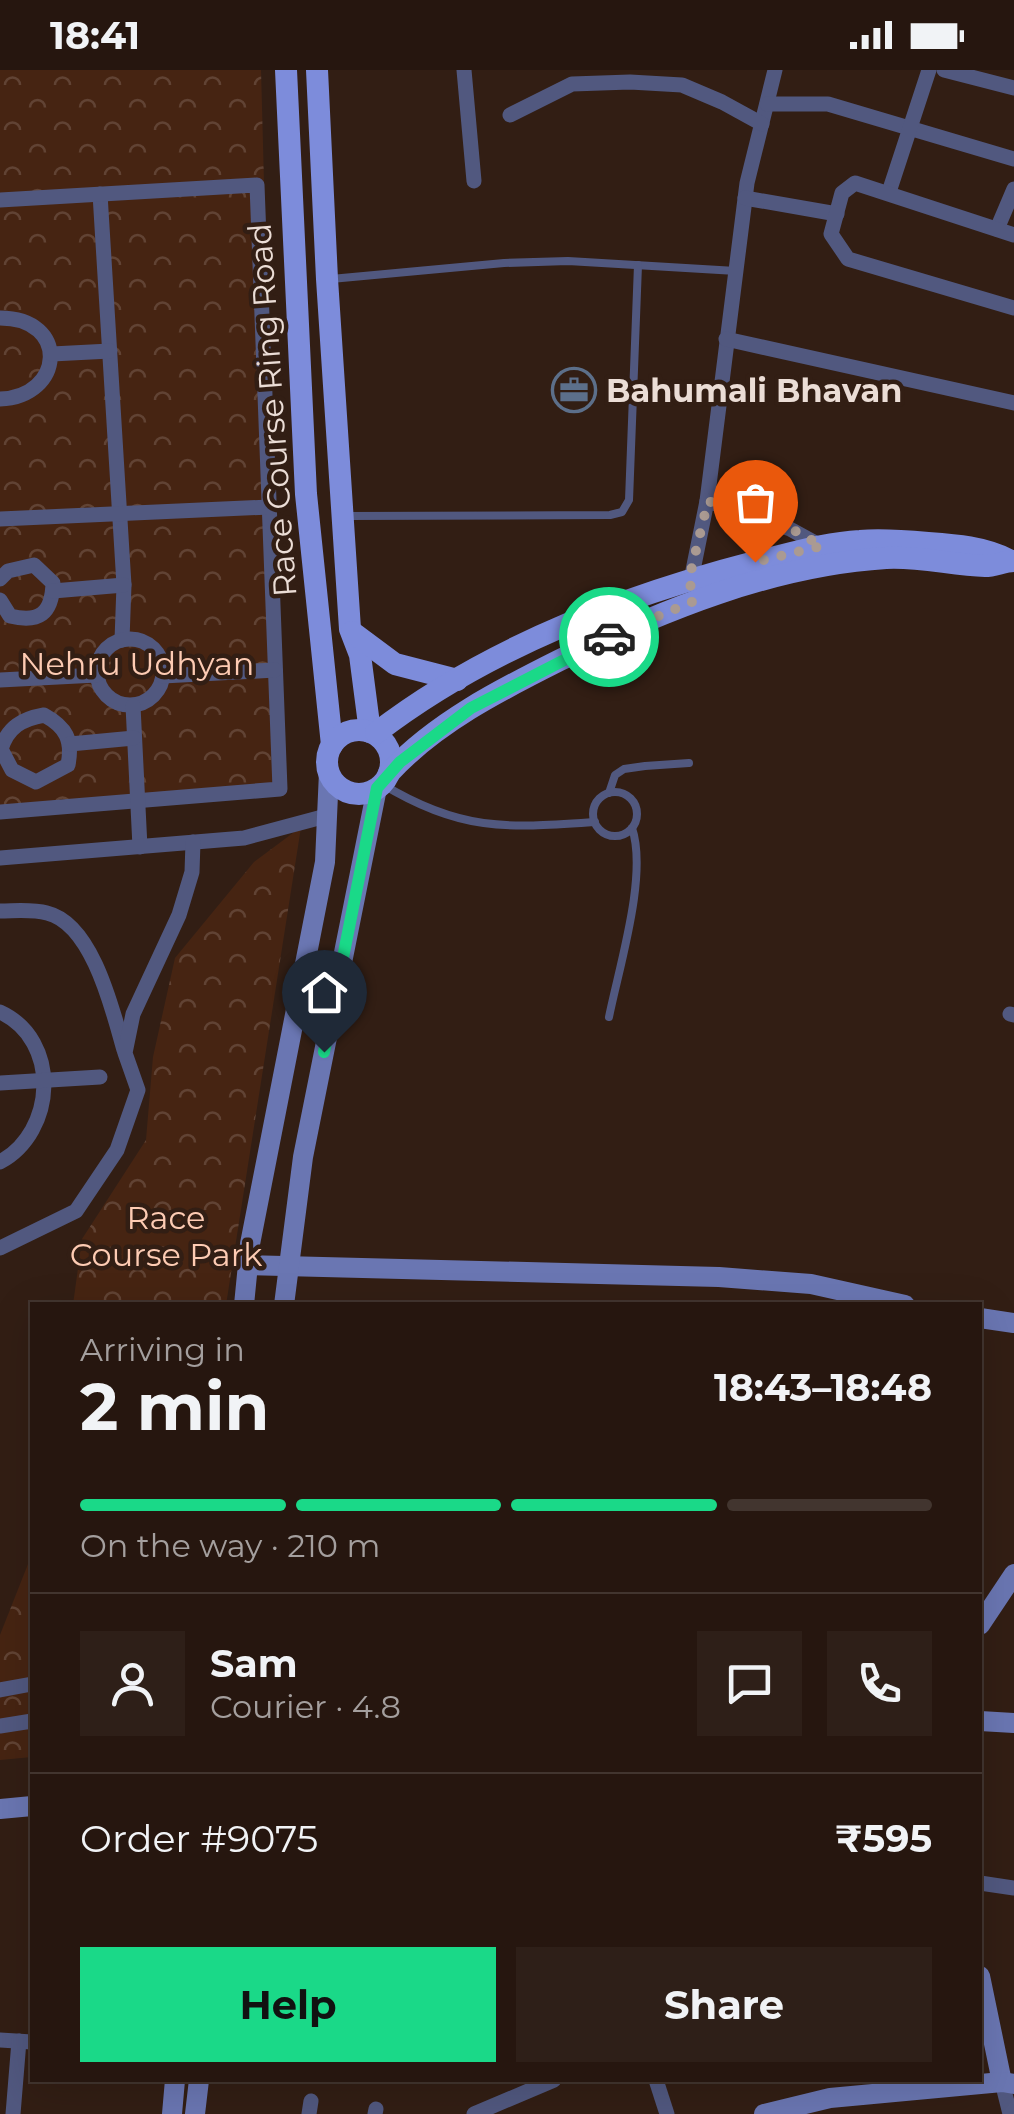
<!DOCTYPE html>
<html lang="en">
<head>
<meta charset="utf-8">
<style>
	:root { --surface:#26160f; --page:#2e1f18; --text:#f1f3f6; --muted:#a49f9e; --line:#42352f; --accent:#1ad988 }
	body { margin:0; font-family:Montserrat,sans-serif; background:var(--page); color:var(--text); height:100vh; display:flex; flex-direction:column; font-size:38px; white-space:nowrap }
	* { box-sizing:border-box; margin:0 }
	p { font-size:32px; color:var(--muted) }
	.icon { flex:none; width:55px; height:55px; fill:none; stroke:currentColor; stroke-width:2; stroke-linecap:round; stroke-linejoin:round }
	.map { position:relative; flex:1; overflow:hidden }
	.side { position:absolute; left:30px; top:1232px; width:952px; height:780px; display:flex; flex-direction:column; background:var(--surface); border-radius:0px; box-shadow:0 10px 40px #0002,0 0 0 2px var(--line) }
	.side>* { flex:none }
	.pin { position:absolute; display:grid; place-items:center; width:85px; height:85px; color:#fff; margin:-102px -42px; border-radius:50% 50% 50% 0; rotate:-45deg; box-shadow:0 0 10px #0007 }
	.pin .icon { rotate:45deg }
	.courier { position:absolute; display:grid; place-items:center; width:100px; height:100px; margin:-50px; border:8px solid #1ad988; border-radius:50%; background:#fff; color:#222; box-shadow:0 2px 12px #0007 }
	.overview em { font-style:normal; font-weight:700 }
	.overview div { display:flex; flex-direction:column-reverse }
	.overview { display:flex; align-items:center; justify-content:space-between; height:170px; padding:0 50px }
	h1 { font-size:65px; font-weight:700; line-height:75px }
	.bar { display:grid; grid-template-columns:repeat(4,1fr); gap:15px 10px; align-content:center; height:120px; padding:0 50px }
	.bar i { height:12px; border-radius:8px; background:var(--line) }
	.bar .selected { background:var(--accent) }
	.bar p { grid-column:span 4 }
	.line { display:flex; align-items:center; gap:25px; padding:0 50px; border-top:2px solid var(--line) }
	.line div { flex:1 }
	.round { display:grid; place-items:center; flex:none; width:105px; height:105px; border-radius:0px; background:var(--page) }
	.action { display:flex; gap:20px; margin-top:auto; padding:20px 50px }
	.action a { flex:1; height:115px; border-radius:0px; background:var(--accent); color:#111; font-size:40px; font-weight:700; line-height:115px; text-align:center }
	.action a+a { background:var(--page); color:var(--text) }
	.status { display:flex; justify-content:space-between; align-items:center; height:70px; padding:0 50px; background:var(--surface); direction:ltr }
	.status svg { height:28px; fill:currentColor }
	.map>svg:first-child { display:block }
	.park { fill:url(#park-crowns) }
	.lines { fill:none; stroke-linecap:round; stroke-linejoin:round }
	.lane { stroke:#51587f; stroke-width:8 }
	.street { stroke:#51587f; stroke-width:15 }
	.secondary { stroke:#6a76b2; stroke-width:20 }
	.primary { stroke:#7d8cdb; stroke-width:22 }
	.done { stroke:#aa9a92; stroke-width:10; stroke-dasharray:0 18 }
	.route { stroke:#1ad988; stroke-width:12 }
	.labels { text-anchor:middle; dominant-baseline:central; stroke-width:9; stroke-linejoin:round; paint-order:stroke }
	.poi-label { font-size:32px; font-weight:bold; fill:#ebddd6; stroke:#321e14; text-anchor:start }
	.street-label { font-size:32px; fill:#ebddd6; stroke:#321e14 }
	.park-label { font-size:32px; fill:#fdcbb3; stroke:#321e14 }
</style>
</head>
<body>
<div class="status"><b>18:41</b><svg viewBox="0 0 49 12"><path d="M0 12V9h3v3zM5 12V6h3v6zM10 12V3h3v9zM15 12V0h3v12zM26 1h20v11H26zM47 4h2v5h-2z"/></svg></div>
<div class="map">
<svg width="1014" height="2044" viewBox="0 0 1014 2044">
	<defs>
		<pattern id="park-crowns" width="20" height="18" patternUnits="userSpaceOnUse" patternTransform="scale(2.5)"><rect width="20" height="18" fill="#462412"/><path d="M2 6a3 3 0 1 1 6 0M12 15a3 3 0 1 1 6 0" fill="none" stroke="#614334"/></pattern>
	</defs>
	<rect width="100%" height="100%" fill="#321e14"/>
	<g class="park">
		<polygon points="0,0 261,0 280,719 0,742"/>
		<polygon points="301,757 226,1235 73,1235 82,1169 146,1070 153,987 175,888 254,792"/>
		<polygon points="32,1484 32,1687 0,1690 0,1565"/>
	</g>
	<g class="lines">
		<g class="lane">
			<polyline points="331,209 504,193 568,191 736,201"/>
			<polyline points="346,446 610,445 622,442 629,430 638,195"/>
			<path d="M382,714C461,762 507,758 595,752"/>
			<circle cx="615" cy="744" r="22"/>
			<polyline points="609,723 615,705 624,699 645,696 689,693"/>
			<path d="M609,947C619,897 648,805 632,758"/>
		</g>
		<g class="street">
			<polyline points="464,0 474,111"/>
			<polyline points="775,0 747,113 707,431 790,459 821,476"/>
			<polyline points="944,0 1014,18"/>
			<polyline points="767,34 828,34 1014,89"/>
			<polyline points="510,45 572,14 630,12 682,15 722,32 762,54"/>
			<polyline points="889,122 929,0"/>
			<polyline points="100,124 124,515 122,570"/>
			<polyline points="745,128 837,144"/>
			<polyline points="0,130 257,115 280,719 0,742"/>
			<polyline points="997,159 1014,119"/>
			<polyline points="1014,165 855,113 842,123 831,164 848,189 1014,238"/>
			<path d="M0,248C70,248 64,327 0,329"/>
			<polyline points="726,269 1014,333"/>
			<polyline points="52,284 110,281"/>
			<polyline points="0,449 269,437"/>
			<path d="M0,509L8,501L34,495L53,513C52,544 39,553 10,546L0,530"/>
			<polyline points="690,515 707,431"/>
			<polyline points="53,521 124,515"/>
			<circle cx="130" cy="602" r="33"/>
			<polyline points="163,606 275,600"/>
			<polyline points="0,610 97,605"/>
			<polyline points="133,636 140,777"/>
			<path d="M44,645C66,657 73,670 68,695L36,712L12,700L1,679C8,657 22,649 44,645Z"/>
			<polyline points="70,674 134,668"/>
			<polyline points="0,788 244,768 326,746"/>
			<path d="M0,841C15,841 32,839 47,843C93,854 113,942 124,980"/>
			<path d="M0,942C61,970 56,1062 0,1092"/>
			<polyline points="1010,944 1014,945"/>
			<polyline points="0,1013 100,1007"/>
			<polyline points="0,1178 76,1141 117,1080 138,1020 125,983 133,944 179,845 192,802 193,772"/>
			<polyline points="0,1620 32,1614"/>
			<polyline points="0,1656 32,1651"/>
			<polyline points="980,1813 1014,1818"/>
			<polyline points="0,1970 32,1972"/>
			<polyline points="656,2010 667,2044"/>
			<polyline points="1002,2012 1010,2044"/>
			<polyline points="13,2044 19,1971"/>
			<polyline points="309,2044 311,2031"/>
			<polyline points="375,2044 376,2039"/>
			<polyline points="474,2044 554,2010"/>
		</g>
		<g class="secondary">
			<polyline points="248,1195 719,1207 811,1214 905,1235"/>
			<polyline points="244,1235 250,1174 325,792 329,702"/>
			<polyline points="284,1235 303,1087 377,718"/>
			<polyline points="980,1248 1014,1253"/>
			<polyline points="980,1555 1014,1504"/>
			<polyline points="980,1651 1014,1653"/>
			<polyline points="0,1739 32,1736"/>
			<polyline points="980,1906 1002,2012"/>
			<polyline points="172,2044 175,2010"/>
			<polyline points="195,2044 199,2010"/>
			<polyline points="764,2044 830,2028 1002,2012 1014,2014"/>
		</g>
		<g class="primary">
			<polyline points="286,0 306,424 332,675"/>
			<polyline points="317,0 327,209 350,559 360,585 370,662"/>
			<polyline points="352,562 395,594 457,610"/>
			<circle cx="359" cy="692" r="32"/>
			<path d="M376,663C485,579 623,526 755,492C790,484 824,473 860,471C882,469 906,471 928,473C956,475 984,477 1009,490"/>
			<path d="M389,703C435,653 500,620 560,590C661,541 772,495 886,488C919,486 952,495 985,496C995,496 1004,491 1014,491"/>
		</g>
	</g>
	<g class="lines">
		<polyline class="done" points="609,567 694,531 689,509 708,431 790,458 822,476 755,492"/>
		<polyline class="route" points="324,982 377,718 400,692 471,638 609,567"/>
	</g>
	<defs>
		<symbol id="office-ring" viewBox="-11 -11 22 22"><circle r="9.5" fill="#321e14" stroke="#5c6f8a" stroke-width="1.5"/><path d="M-6-3h4V-5.5h4V-3h4V5H-6ZM-1-4.5V-3h2v-1.5ZM-6 0V1H6V0Z" fill="#5c6f8a"/></symbol>
	</defs>
	<g fill-rule="evenodd">
		<use href="#office-ring" x="549" y="295" width="50" height="50"/>
	</g>
	<g class="labels">
		<g class="poi-label">
			<text x="606" y="320">Bahumali Bhavan</text>
		</g>
		<g class="street-label">
			<text transform="translate(272 340) rotate(-94)">Race Course Ring Road</text>
		</g>
		<g class="park-label">
			<text x="137" y="593">Nehru Udhyan</text>
			<text x="166" y="1147">Race<tspan x="166" dy="37">Course Park</tspan></text>
		</g>
	</g>
</svg>
<div class="pin" style="left:755px;top:492px;background:#ea580c"><svg class="icon" aria-label="bag" viewBox="0 0 24 24"><path d="M5 8h14l-1 12H6zM9 8a3 3 0 0 1 6 0"/></svg></div>
<div class="pin" style="left:324px;top:982px;background:#1f2937"><svg class="icon" aria-label="home" viewBox="0 0 24 24"><path d="M3 11l9-7 9 7M6 9v11h12V9"/></svg></div>
<div class="courier" style="left:609px;top:567px"><svg class="icon" aria-label="car" viewBox="0 0 24 24"><path d="M5 17H2v-5l4-1 3-4h7l3 4 3 1v5h-3M9 17h6M6 11h13"/><circle cx="7" cy="17" r="2"/><circle cx="17" cy="17" r="2"/></svg></div>
<section class="side">
<div class="overview"><div><h1>2 min</h1><p>Arriving in</p></div><em>18:43–18:48</em></div>
<div class="bar"><i class="selected"></i><i class="selected"></i><i class="selected"></i><i></i><p>On the way · 210 m</p></div>
<div class="line" style="height:180px"><a class="round"><svg class="icon" aria-label="person" viewBox="0 0 24 24"><circle cx="12" cy="8" r="4"/><path d="M4 21q1-7 8-7t8 7"/></svg></a><div><b>Sam</b><p>Courier · 4.8</p></div><a class="round"><svg class="icon" aria-label="chat" viewBox="0 0 24 24"><path d="M4 5h16v11H9l-5 4z"/></svg></a><a class="round"><svg class="icon" aria-label="phone" viewBox="0 0 24 24"><path d="M5 4h4l2 5-3 2q2 4 5 5l2-3 5 2v4C11 20 4 13 5 4z"/></svg></a></div>
<div class="line" style="height:130px"><div>Order #9075</div><b>₹595</b></div>
<div class="action"><a>Help</a><a>Share</a></div>
</section>
</div>
</body>
</html>
